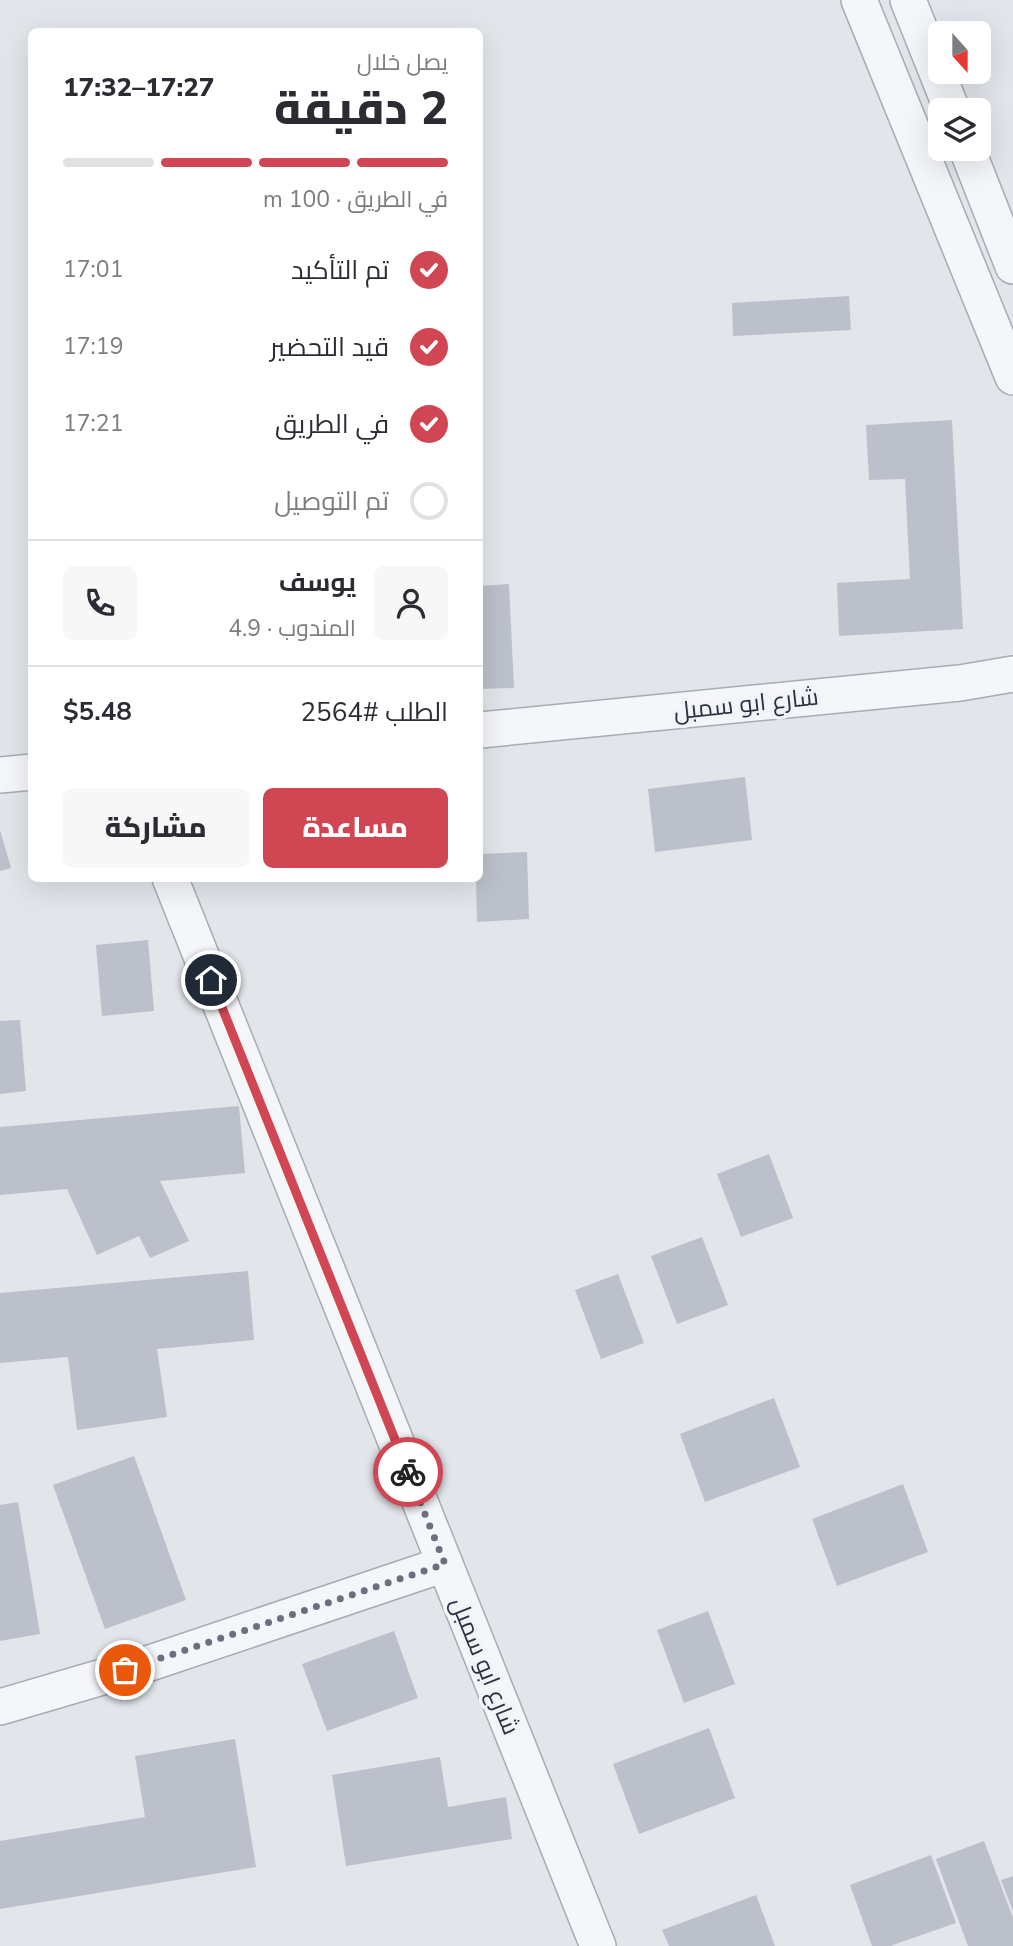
<!DOCTYPE html>
<html lang="ar">
<head>
<meta charset="utf-8">
<style>
	:root { --surface:#fff; --page:#f7f7f7; --text:#2b2b33; --muted:#7c7c81; --line:#e1e1e2; --accent:#d04653 }
	body { margin:0; font-family:"Nunito Sans",Cairo,sans-serif; background:var(--page); color:var(--text); direction:rtl; height:100vh; display:flex; flex-direction:column; font-size:26px; white-space:nowrap }
	* { box-sizing:border-box; margin:0 }
	p { font-size:23px; color:var(--muted) }
	.icon { flex:none; width:38px; height:38px; fill:none; stroke:currentColor; stroke-width:2; stroke-linecap:round; stroke-linejoin:round }
	.map { position:relative; flex:1; overflow:hidden; direction:ltr }
	.panel { position:absolute; left:28px; top:28px; width:455px; height:854px; display:flex; flex-direction:column; background:var(--surface); border-radius:10px; box-shadow:0 7px 28px #0002; direction:rtl }
	.panel>* { flex:none }
	.needle { width:46px; rotate:159deg }
	.tools { position:absolute; left:928px; top:21px; display:grid; gap:14px }
	.tools a { display:grid; place-items:center; width:63px; height:63px; border-radius:10px; background:var(--surface); box-shadow:0 7px 28px #0002; font-size:35px }
	.pin { position:absolute; display:grid; place-items:center; width:60px; height:60px; color:#fff; margin:-30px; border:4px solid #fff; border-radius:50%; box-shadow:0 2px 7px #0007 }
	.courier { position:absolute; display:grid; place-items:center; width:70px; height:70px; margin:-35px; border:5px solid #d04653; border-radius:50%; background:#fff; color:#222; box-shadow:0 2px 9px #0007 }
	.overview em { font-style:normal; font-weight:800 }
	.overview div { display:flex; flex-direction:column-reverse }
	.overview { display:flex; align-items:center; justify-content:space-between; height:119px; padding:0 35px }
	h1 { font-size:46px; font-weight:800; line-height:52px }
	.bar { display:grid; grid-template-columns:repeat(4,1fr); gap:10px 7px; align-content:center; height:84px; padding:0 35px }
	.bar i { height:9px; border-radius:5px; background:var(--line) }
	.bar .on { background:var(--accent) }
	.bar p { grid-column:span 4 }
	.line { display:flex; align-items:center; gap:18px; padding:0 35px; border-top:2px solid var(--line) }
	.line div { flex:1 }
	.round { display:grid; place-items:center; flex:none; width:74px; height:74px; border-radius:10px; background:var(--page) }
	ol { padding:0 35px; list-style:none }
	li { display:flex; align-items:center; gap:21px; height:77px }
	li p { margin-inline-start:auto }
	li .icon { padding:7px; border-radius:50%; background:var(--accent); color:#fff; stroke-width:4 }
	li:last-child { color:var(--muted) }
	li i { width:38px; height:38px; border:4px solid var(--line); border-radius:50% }
	.action { display:flex; gap:14px; margin-top:auto; padding:14px 35px }
	.action a { flex:1; height:80px; border-radius:10px; background:var(--accent); color:#fff; font-size:28px; font-weight:800; line-height:80px; text-align:center }
	.action a+a { background:var(--page); color:var(--text) }
	.map>svg:first-child { display:block }
	.building { fill:#bcc0ca }
	.lines { fill:none; stroke-linecap:round; stroke-linejoin:round }
	.minor-casing { stroke:#a7abb5; stroke-width:38 }
	.minor { stroke:#f5f6f9; stroke-width:35 }
	.done { stroke:#6a707d; stroke-width:7; stroke-dasharray:0 12.6 }
	.route { stroke:#d04653; stroke-width:9 }
	.labels { text-anchor:middle; dominant-baseline:central; stroke-width:7; stroke-linejoin:round; paint-order:stroke }
	.street-label { font-size:24px; fill:#2a3143; stroke:#f2f4f8 }
</style>
</head>
<body>
<div class="map">
<svg width="1013" height="1946" viewBox="0 0 1013 1946">
	<rect width="100%" height="100%" fill="#e2e5ea"/>
	<g class="building">
		<polygon points="849,296 851,330 733,336 732,303"/>
		<polygon points="952,420 963,629 839,636 837,583 910,579 905,479 869,480 866,425"/>
		<polygon points="509,584 514,688 480,689 480,586"/>
		<polygon points="745,777 752,840 655,852 648,789"/>
		<polygon points="0,830 11,868 0,871"/>
		<polygon points="527,852 529,919 477,922 476,878 480,878 480,854"/>
		<polygon points="148,940 154,1011 102,1016 96,945"/>
		<polygon points="20,1020 26,1091 0,1094 0,1021"/>
		<polygon points="239,1106 245,1173 160,1181 189,1241 150,1258 139,1236 97,1255 67,1189 0,1195 0,1127"/>
		<polygon points="769,1154 793,1218 741,1237 717,1174"/>
		<polygon points="702,1237 728,1305 677,1324 651,1256"/>
		<polygon points="248,1271 254,1340 157,1349 167,1417 77,1430 68,1357 0,1363 0,1293"/>
		<polygon points="618,1274 644,1343 601,1359 575,1290"/>
		<polygon points="774,1398 800,1467 705,1502 680,1434"/>
		<polygon points="134,1456 186,1600 105,1629 53,1485"/>
		<polygon points="903,1484 928,1552 837,1586 812,1519"/>
		<polygon points="18,1502 40,1634 0,1641 0,1505"/>
		<polygon points="708,1611 735,1684 684,1703 657,1630"/>
		<polygon points="394,1631 418,1698 327,1731 302,1664"/>
		<polygon points="709,1728 735,1798 639,1834 613,1764"/>
		<polygon points="235,1739 256,1867 0,1909 0,1841 145,1817 135,1756"/>
		<polygon points="440,1757 448,1807 506,1797 512,1839 346,1866 332,1775"/>
		<polygon points="984,1841 1013,1918 1013,1946 968,1946 936,1859"/>
		<polygon points="931,1855 956,1923 890,1946 872,1946 850,1885"/>
		<polygon points="1013,1876 1013,1911 1001,1880"/>
		<polygon points="756,1895 775,1946 669,1946 662,1930"/>
	</g>
	<g class="lines">
		<defs>
			<g id="minor">
				<polyline points="859,0 1013,377"/>
				<polyline points="908,0 952,110"/>
				<polyline points="967,149 1013,266"/>
				<polyline points="480,730 960,683 1013,674"/>
				<polyline points="0,775 32,772"/>
				<polyline points="170,878 598,1946"/>
				<polyline points="0,1707 150,1663 445,1564"/>
			</g>
		</defs>
		<use href="#minor" class="minor-casing"/>
		<use href="#minor" class="minor"/>
	</g>
	<g class="lines">
		<polyline class="done" points="125,1670 445,1564 408,1472"/>
		<polyline class="route" points="211,980 408,1472"/>
	</g>
	<g class="labels">
		<g class="street-label">
			<text transform="translate(746 704) rotate(-6)">شارع ابو سمبل</text>
			<text transform="translate(485 1666) rotate(68)">شارع ابو سمبل</text>
		</g>
	</g>
</svg>
<div class="tools">
<a><svg class="needle" viewBox="-14 -14 28 28"><path d="M0-13l5 13h-10z" fill="#e53935"/><path d="M0 13l5-13h-10z" fill="#7c7c81"/></svg></a>
<a><svg class="icon" aria-label="layers" viewBox="0 0 24 24"><path d="M12 4l9 5-9 5-9-5zM3 14l9 5 9-5"/></svg></a>
</div>
<div class="pin" style="left:125px;top:1670px;background:#ea580c"><svg class="icon" aria-label="bag" viewBox="0 0 24 24"><path d="M5 8h14l-1 12H6zM9 8a3 3 0 0 1 6 0"/></svg></div>
<div class="pin" style="left:211px;top:980px;background:#1f2937"><svg class="icon" aria-label="home" viewBox="0 0 24 24"><path d="M3 11l9-7 9 7M6 9v11h12V9"/></svg></div>
<div class="courier" style="left:408px;top:1472px"><svg class="icon" aria-label="bike" viewBox="0 0 24 24"><circle cx="6" cy="16" r="4"/><circle cx="18" cy="16" r="4"/><path d="M6 16l4-8h5l3 8M10 8l3 8H6M13 5h3"/></svg></div>
<section class="panel">
<div class="overview"><div><h1>2 دقيقة</h1><p>يصل خلال</p></div><em>17:27–17:32</em></div>
<div class="bar"><i class="on"></i><i class="on"></i><i class="on"></i><i></i><p>في الطريق · 100 m</p></div>
<ol>
<li><svg class="icon" aria-label="check" viewBox="0 0 24 24"><path d="M5 12l5 5 9-10"/></svg>تم التأكيد<p>17:01</p></li>
<li><svg class="icon" aria-label="check" viewBox="0 0 24 24"><path d="M5 12l5 5 9-10"/></svg>قيد التحضير<p>17:19</p></li>
<li><svg class="icon" aria-label="check" viewBox="0 0 24 24"><path d="M5 12l5 5 9-10"/></svg>في الطريق<p>17:21</p></li>
<li><i></i>تم التوصيل</li>
</ol>
<div class="line" style="height:126px"><a class="round"><svg class="icon" aria-label="person" viewBox="0 0 24 24"><circle cx="12" cy="8" r="4"/><path d="M4 21q1-7 8-7t8 7"/></svg></a><div><b>يوسف</b><p>المندوب · 4.9</p></div><a class="round"><svg class="icon" aria-label="phone" viewBox="0 0 24 24"><path d="M5 4h4l2 5-3 2q2 4 5 5l2-3 5 2v4C11 20 4 13 5 4z"/></svg></a></div>
<div class="line" style="height:91px"><div>الطلب #2564</div><b>$5.48</b></div>
<div class="action"><a>مساعدة</a><a>مشاركة</a></div>
</section>
</div>
</body>
</html>
